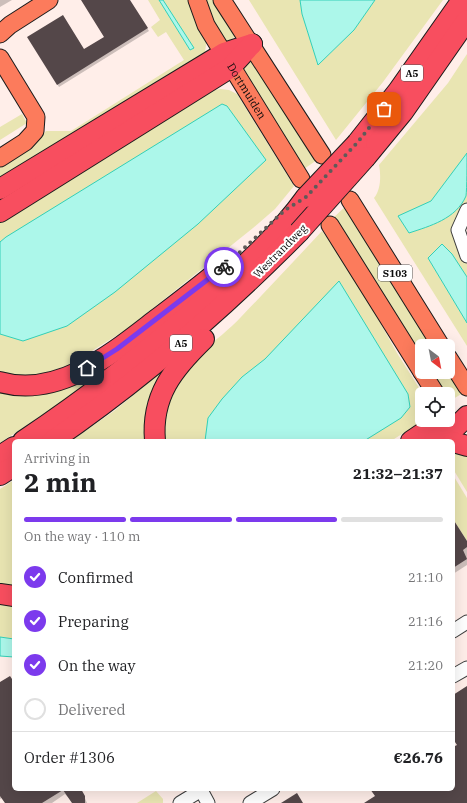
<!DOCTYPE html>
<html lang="en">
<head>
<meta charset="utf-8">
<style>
	:root { --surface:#fff; --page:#f2f2f2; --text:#202124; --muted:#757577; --line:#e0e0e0; --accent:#7c3aed }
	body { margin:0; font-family:"IBM Plex Serif",serif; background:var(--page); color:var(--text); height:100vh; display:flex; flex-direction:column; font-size:15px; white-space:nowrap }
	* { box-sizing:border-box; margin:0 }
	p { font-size:13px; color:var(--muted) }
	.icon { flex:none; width:22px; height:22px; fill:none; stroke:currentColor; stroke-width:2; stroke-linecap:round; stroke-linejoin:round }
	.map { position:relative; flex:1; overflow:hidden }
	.details { position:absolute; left:12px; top:439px; width:443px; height:352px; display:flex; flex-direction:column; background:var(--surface); border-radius:6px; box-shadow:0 4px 16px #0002 }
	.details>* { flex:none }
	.needle { width:26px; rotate:148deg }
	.tools { position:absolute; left:415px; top:339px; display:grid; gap:8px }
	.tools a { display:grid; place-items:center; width:40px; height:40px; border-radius:6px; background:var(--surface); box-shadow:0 4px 16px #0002; font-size:20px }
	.pin { position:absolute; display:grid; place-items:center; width:34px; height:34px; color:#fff; margin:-17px; border-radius:8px; box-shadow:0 2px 6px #0006 }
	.courier { position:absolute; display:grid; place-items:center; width:40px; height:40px; margin:-20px; border:3px solid #7c3aed; border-radius:50%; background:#fff; color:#222; box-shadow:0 1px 5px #0007 }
	.head em { font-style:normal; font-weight:800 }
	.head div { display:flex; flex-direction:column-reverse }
	.head { display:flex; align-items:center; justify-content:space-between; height:68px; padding:0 12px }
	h1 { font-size:26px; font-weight:800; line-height:30px }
	.bar { display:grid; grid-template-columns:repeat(4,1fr); gap:6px 4px; align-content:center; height:48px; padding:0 12px }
	.bar i { height:5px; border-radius:3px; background:var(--line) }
	.bar .current { background:var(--accent) }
	.bar p { grid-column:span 4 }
	.line { display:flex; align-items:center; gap:10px; padding:0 12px; border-top:1px solid var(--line) }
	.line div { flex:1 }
	ol { padding:0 12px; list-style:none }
	li { display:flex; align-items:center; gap:12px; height:44px }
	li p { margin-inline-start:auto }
	li .icon { padding:4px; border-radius:50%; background:var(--accent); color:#fff; stroke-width:4 }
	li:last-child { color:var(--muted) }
	li i { width:22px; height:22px; border:2px solid var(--line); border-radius:50% }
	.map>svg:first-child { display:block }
	.green { fill:#e9e5b2 }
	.water { fill:#acf7ea; stroke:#32d0b7 }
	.shadow { fill:#0003 }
	.building { fill:#544749 }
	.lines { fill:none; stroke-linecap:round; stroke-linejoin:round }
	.minor-casing { stroke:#3e3e3e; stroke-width:15 }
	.major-casing { stroke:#1c1c1c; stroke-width:19 }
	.highway-casing { stroke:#1c1c1c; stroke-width:22 }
	.minor { stroke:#fff; stroke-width:13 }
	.major { stroke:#fc7b5c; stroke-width:17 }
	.highway { stroke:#f84e5f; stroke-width:20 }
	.highway-bridge-casing { stroke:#1c1c1c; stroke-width:22; stroke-linecap:butt }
	.highway-bridge { stroke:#f84e5f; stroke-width:20 }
	.done { stroke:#605a59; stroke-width:4; stroke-dasharray:0 7.2 }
	.route { stroke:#7c3aed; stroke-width:5 }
	.labels { text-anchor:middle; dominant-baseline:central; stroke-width:4; stroke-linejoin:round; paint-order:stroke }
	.shield { fill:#fff; stroke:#545454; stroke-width:1 }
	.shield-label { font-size:10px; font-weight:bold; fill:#0b0b0b }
	.street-label { font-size:11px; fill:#0b0b0b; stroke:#fff }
</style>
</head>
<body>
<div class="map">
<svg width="467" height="803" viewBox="0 0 467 803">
	<rect width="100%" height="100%" fill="#ffeee9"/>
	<g class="green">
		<polygon points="148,0 159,0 190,50 193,48 163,0 194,0 207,38 205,52 195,61 0,182 0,165 37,142 46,131 71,131 184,60 166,32 158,37 151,27 160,20"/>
		<polygon points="201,0 217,0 238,35 225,43"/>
		<polygon points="249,0 300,0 302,14 318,65 354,30 375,0 443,0 383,82 336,140"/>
		<path d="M467,54V206L459,251L467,264V277L452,254L428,258L467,323V346L374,198C381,190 381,175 379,165L448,83Z"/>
		<polygon points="253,60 317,160 301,171 239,70"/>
		<polygon points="220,89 229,90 237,94 294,186 275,209 253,228 127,329 71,364 35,377 9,376 0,371 0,221 210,91"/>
		<polygon points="22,114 27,123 0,140 0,127"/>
		<polygon points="348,204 437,346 422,346 422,363 332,219"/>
		<path d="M322,231L349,267L397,353L423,394L422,417L419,423L391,441H165C162,408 178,374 202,352C215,340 229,330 241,317C268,289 295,260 322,231Z"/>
		<polygon points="144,340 81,389 0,443 0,387 20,391"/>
		<polygon points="180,357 151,441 71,441 114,411"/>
		<polygon points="428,372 448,372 463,393 448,402 448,394 441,394"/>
		<polygon points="453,448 465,453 467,456 467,492 453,469"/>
		<polygon points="453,475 467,498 467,541 453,519"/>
		<polygon points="14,480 14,590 0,587 0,489"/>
		<polygon points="0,600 14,602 14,639 0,637"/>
		<polygon points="156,791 163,799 163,803 137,803"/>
	</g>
	<g class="water">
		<polygon points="159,0 163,0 194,48 190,50"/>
		<polygon points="300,0 375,0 354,30 318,65 302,14"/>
		<polygon points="222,104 227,106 266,160 198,224 115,292 67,326 23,341 0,334 0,242 6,237"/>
		<path d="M467,153C467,163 467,188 466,196C456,219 430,226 409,233L398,216L431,201Z"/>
		<polygon points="442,244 452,254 467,277 467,323 428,258"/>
		<polygon points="339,281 408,394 410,407 401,418 364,441 205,441 208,418 222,399 242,377 265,359"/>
		<polygon points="0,637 14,639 14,657 0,656"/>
	</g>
	<g class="shadow">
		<polygon points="0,0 12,0 0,7"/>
		<polygon points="88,0 129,0 149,31 59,87 28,37 84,50 105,37"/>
		<polygon points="453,521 467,543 467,565 453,574"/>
		<polygon points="0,683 14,684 14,789 81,789 87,803 73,803 65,794 52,803 5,803 2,798 0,799"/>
	</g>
	<g class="building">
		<polygon points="81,0 130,0 148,28 57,85 27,37 63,15 84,49 104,37"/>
		<polygon points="453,519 467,541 467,547 463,550 467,559 453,568"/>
		<polygon points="10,676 14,682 14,789 81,789 85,796 85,803 72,803 63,790 42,803 5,803 0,796 0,682"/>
		<polygon points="467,686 467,803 364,803 375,796 370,789 453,789 453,747 457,745 453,739 453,695"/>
		<polygon points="297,793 303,803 281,803"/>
	</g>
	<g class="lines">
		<defs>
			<g id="minor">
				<polyline points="467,210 458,230 467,256"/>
				<polyline points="453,631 467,622"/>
				<polyline points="453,676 467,668"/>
				<polyline points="201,790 208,803"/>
				<polyline points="180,803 203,789"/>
				<polyline points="250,803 273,789"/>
			</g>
			<g id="major">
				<path id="s1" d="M197,0L206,25L301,179"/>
				<polyline points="222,0 322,155"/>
				<polyline points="0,34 10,25 49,0"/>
				<polyline points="0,58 36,117 35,131 25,142 0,158"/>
				<polyline points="350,200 441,346"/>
				<polyline points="330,225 422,372"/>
				<polyline points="448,357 467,387"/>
				<polyline points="422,372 436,394"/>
			</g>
			<g id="highway">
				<polyline points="357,143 398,91 462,0"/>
				<polyline points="366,157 403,112 467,20"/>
				<polyline points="0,189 224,53 252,44"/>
				<polyline points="0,212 230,68 252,44"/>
				<path d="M0,382C59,399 114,352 157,319C182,300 206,282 229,262"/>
				<path d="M23,441C87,398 148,351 206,300C242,268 278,236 306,197"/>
				<path d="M52,441C141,380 223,309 299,232"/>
				<path d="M155,441C151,396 173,369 204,339"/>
				<polyline points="411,441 442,420"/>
				<polyline points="434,441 456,427 467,416"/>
				<polyline points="453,442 467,446"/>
				<polyline points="0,456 14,447"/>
				<polyline points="0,475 14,466"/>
				<polyline points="0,594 14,596"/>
			</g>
		</defs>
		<use href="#minor" class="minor-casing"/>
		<use href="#major" class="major-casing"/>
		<use href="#highway" class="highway-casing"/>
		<use href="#minor" class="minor"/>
		<use href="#major" class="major"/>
		<use href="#highway" class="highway"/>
		<defs>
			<g id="highway-bridge">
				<polyline points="306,197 357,143"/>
				<polyline points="299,232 366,157"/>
			</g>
		</defs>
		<use href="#highway-bridge" class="highway-bridge-casing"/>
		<use href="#highway-bridge" class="highway-bridge"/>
	</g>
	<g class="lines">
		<polyline class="done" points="224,267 285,210 306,197 357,143 384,109"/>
		<polyline class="route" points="87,368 117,349 224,267"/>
	</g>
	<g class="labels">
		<g class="shield">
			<rect x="401" y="65" width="22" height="16" rx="3"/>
			<rect x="378" y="265" width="34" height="16" rx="3"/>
			<rect x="170" y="335" width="22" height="16" rx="3"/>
		</g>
		<g class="shield-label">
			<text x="412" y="73">A5</text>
			<text x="395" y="273">S103</text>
			<text x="181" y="343">A5</text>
		</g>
		<g class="street-label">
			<text stroke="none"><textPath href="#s1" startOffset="104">Dortmuiden</textPath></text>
			<text transform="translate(280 251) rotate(-45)">Westrandweg</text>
		</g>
	</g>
</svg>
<div class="tools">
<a><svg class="needle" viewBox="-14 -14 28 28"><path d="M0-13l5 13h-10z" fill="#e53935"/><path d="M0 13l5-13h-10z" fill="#757577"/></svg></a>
<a><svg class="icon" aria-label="locate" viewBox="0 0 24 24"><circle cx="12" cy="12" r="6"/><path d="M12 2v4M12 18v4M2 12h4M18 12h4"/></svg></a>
</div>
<div class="pin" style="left:384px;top:109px;background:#ea580c"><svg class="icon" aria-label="bag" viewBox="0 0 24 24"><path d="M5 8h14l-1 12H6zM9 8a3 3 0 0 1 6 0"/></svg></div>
<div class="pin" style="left:87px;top:368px;background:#1f2937"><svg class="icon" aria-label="home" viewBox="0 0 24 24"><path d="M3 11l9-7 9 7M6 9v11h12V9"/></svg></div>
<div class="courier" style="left:224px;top:267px"><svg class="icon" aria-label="bike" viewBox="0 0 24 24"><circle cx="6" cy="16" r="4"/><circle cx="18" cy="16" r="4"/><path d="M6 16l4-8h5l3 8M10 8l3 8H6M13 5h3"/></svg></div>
<section class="details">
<div class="head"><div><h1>2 min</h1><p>Arriving in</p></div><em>21:32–21:37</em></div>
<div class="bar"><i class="current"></i><i class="current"></i><i class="current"></i><i></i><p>On the way · 110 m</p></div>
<ol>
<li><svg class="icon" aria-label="check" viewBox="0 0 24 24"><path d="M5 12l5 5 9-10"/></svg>Confirmed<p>21:10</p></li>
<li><svg class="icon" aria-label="check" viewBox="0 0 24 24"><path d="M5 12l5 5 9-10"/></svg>Preparing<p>21:16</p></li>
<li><svg class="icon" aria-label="check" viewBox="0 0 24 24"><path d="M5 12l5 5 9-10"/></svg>On the way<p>21:20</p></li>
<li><i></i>Delivered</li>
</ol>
<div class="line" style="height:52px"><div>Order #1306</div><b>€26.76</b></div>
</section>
</div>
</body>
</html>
